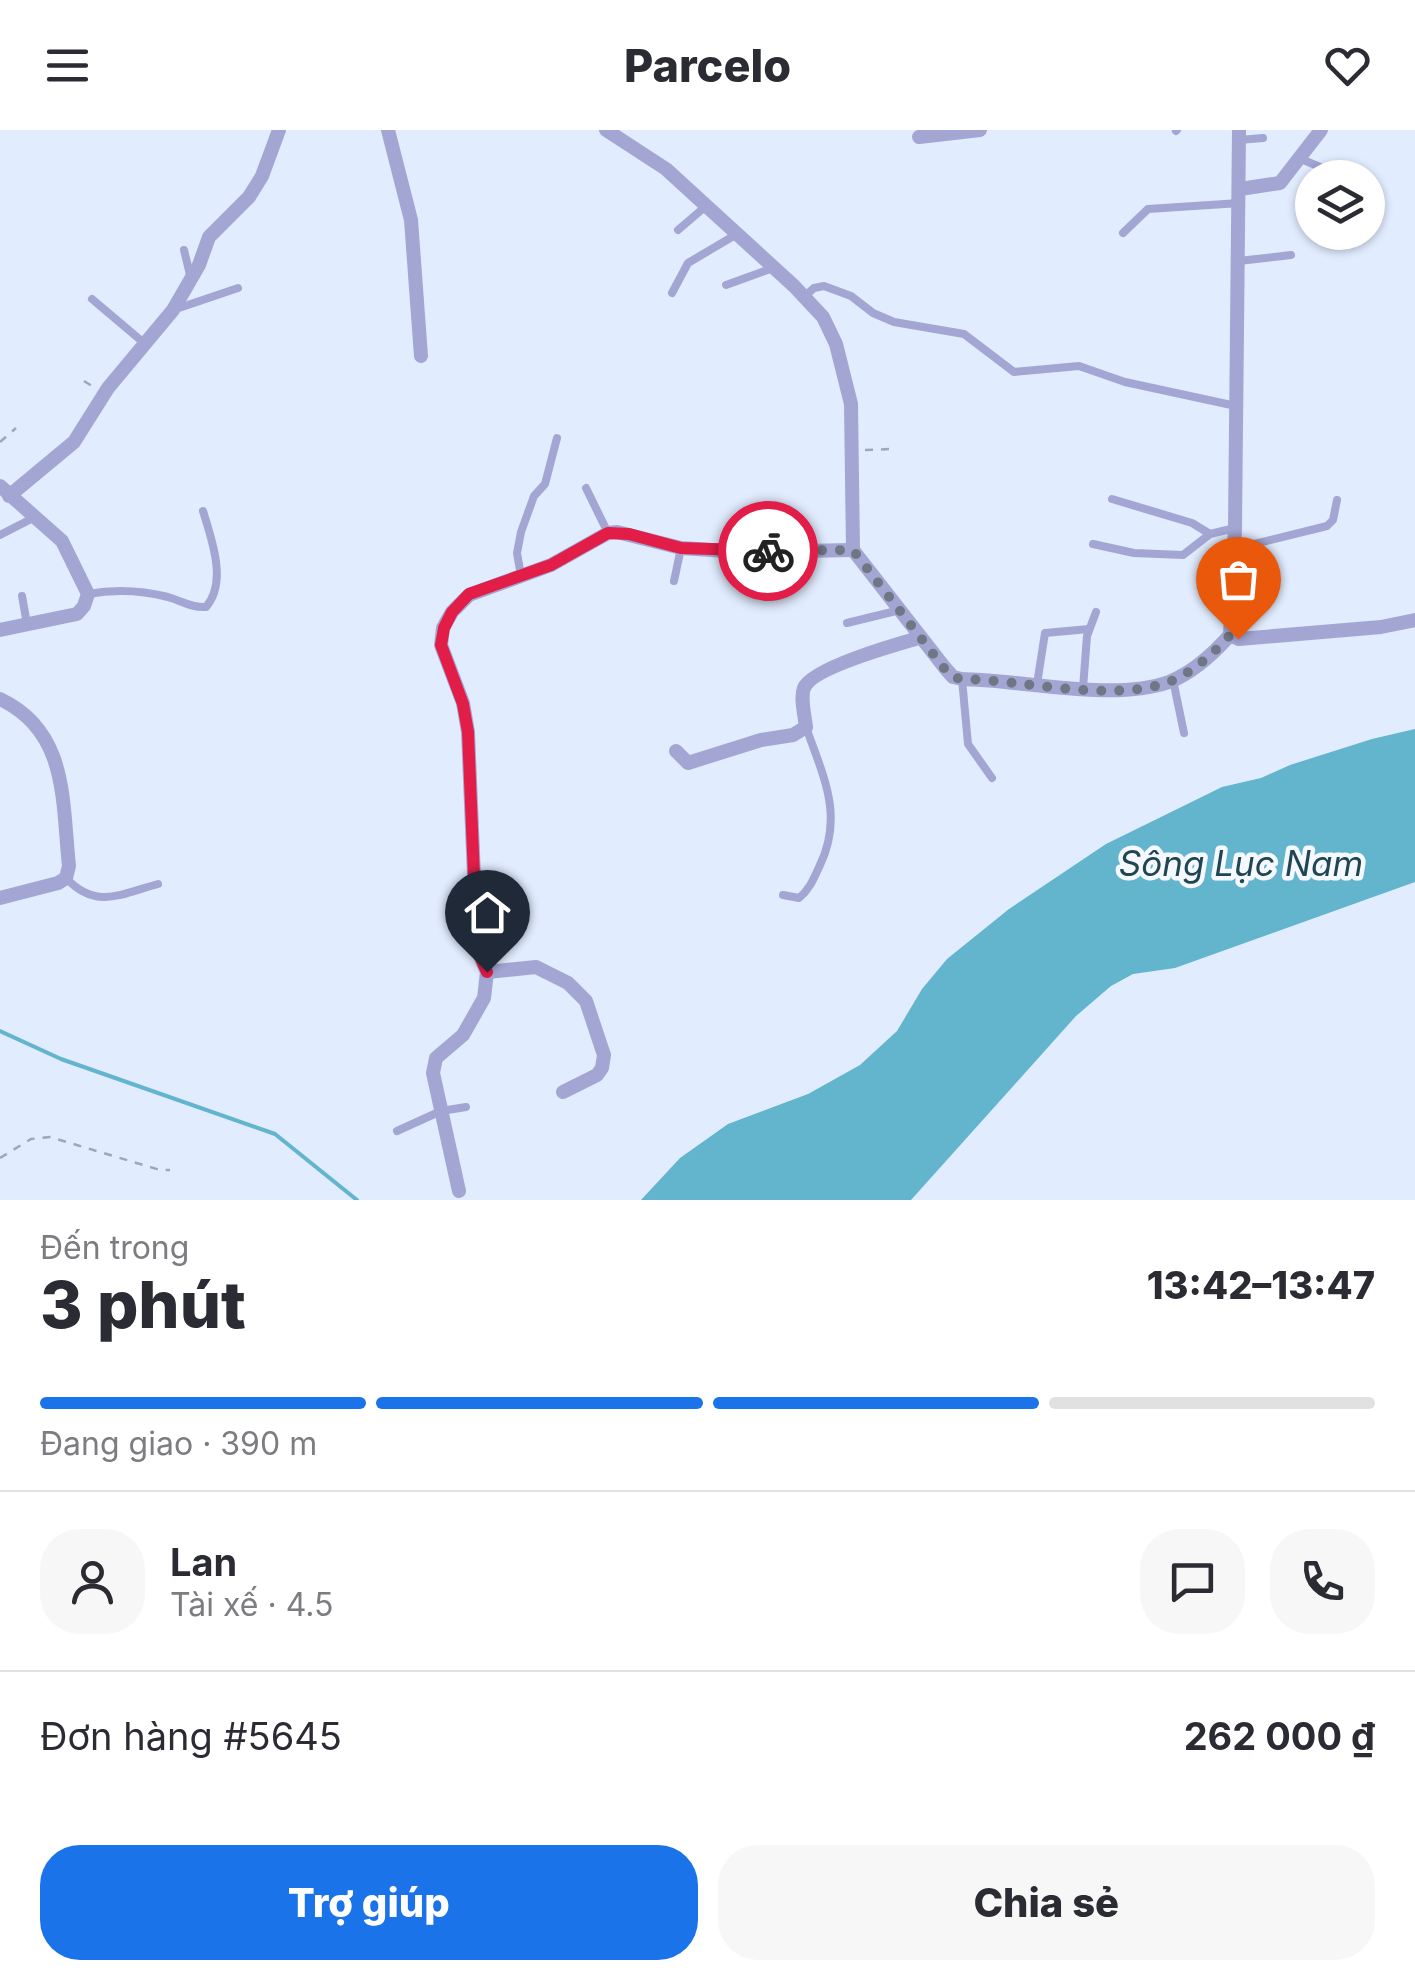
<!DOCTYPE html>
<html lang="vi">
<head>
<meta charset="utf-8">
<style>
	:root { --surface:#fff; --page:#f7f7f7; --text:#2b2b33; --muted:#7c7c81; --line:#e1e1e2; --accent:#1a73e8 }
	body { margin:0; font-family:Inter,sans-serif; background:var(--page); color:var(--text); height:100vh; display:flex; flex-direction:column; font-size:38px; white-space:nowrap }
	* { box-sizing:border-box; margin:0 }
	p { font-size:32px; color:var(--muted) }
	.icon { flex:none; width:55px; height:55px; fill:none; stroke:currentColor; stroke-width:2; stroke-linecap:round; stroke-linejoin:round }
	.map { position:relative; height:1070px; overflow:hidden }
	.panel { display:flex; flex-direction:column; background:var(--surface); flex:1 }
	.panel>* { flex:none }
	.tools { position:absolute; left:1295px; top:30px; display:grid; gap:20px }
	.tools a { display:grid; place-items:center; width:90px; height:90px; border-radius:50%; background:var(--surface); box-shadow:0 2px 8px #0004; font-size:50px }
	.pin { position:absolute; display:grid; place-items:center; width:85px; height:85px; color:#fff; margin:-102px -42px; border-radius:50% 50% 50% 0; rotate:-45deg; box-shadow:0 0 10px #0007 }
	.pin .icon { rotate:45deg }
	.courier { position:absolute; display:grid; place-items:center; width:100px; height:100px; margin:-50px; border:8px solid #e11d48; border-radius:50%; background:#fff; color:#222; box-shadow:0 2px 12px #0007 }
	.headline em { font-style:normal; font-weight:800 }
	.headline div { display:flex; flex-direction:column-reverse }
	.headline { display:flex; align-items:center; justify-content:space-between; height:170px; padding:0 40px }
	h1 { font-size:65px; font-weight:800; line-height:75px }
	.bar { display:grid; grid-template-columns:repeat(4,1fr); gap:15px 10px; align-content:center; height:120px; padding:0 40px }
	.bar i { height:12px; border-radius:8px; background:var(--line) }
	.bar .on { background:var(--accent) }
	.bar p { grid-column:span 4 }
	.line { display:flex; align-items:center; gap:25px; padding:0 40px; border-top:2px solid var(--line) }
	.line div { flex:1 }
	.round { display:grid; place-items:center; flex:none; width:105px; height:105px; border-radius:40px; background:var(--page) }
	.button { display:flex; gap:20px; margin-top:auto; padding:20px 40px }
	.button a { flex:1; height:115px; border-radius:40px; background:var(--accent); color:#fff; font-size:40px; font-weight:800; line-height:115px; text-align:center }
	.button a+a { background:var(--page); color:var(--text) }
	header { display:flex; justify-content:space-between; align-items:center; height:130px; padding:0 40px; background:var(--surface); font-size:45px; font-weight:800 }
	.map>svg:first-child { display:block }
	.water { fill:#63b4cd }
	.lines { fill:none; stroke-linecap:round; stroke-linejoin:round }
	.stream { stroke:#63b4cd; stroke-width:4 }
	.path { stroke:#9ea7b7; stroke-width:2.5; stroke-dasharray:8 8; stroke-linecap:butt }
	.lane { stroke:#a3a6d3; stroke-width:8 }
	.street { stroke:#a3a6d3; stroke-width:14 }
	.done { stroke:#6f7785; stroke-width:10; stroke-dasharray:0 18 }
	.route { stroke:#e11d48; stroke-width:12 }
	.labels { text-anchor:middle; dominant-baseline:central; stroke-width:9; stroke-linejoin:round; paint-order:stroke }
	.water-label { font-size:35px; font-style:italic; fill:#204651; stroke:#f5f9ff }
</style>
</head>
<body>
<header><svg class="icon" aria-label="menu" viewBox="0 0 24 24"><path d="M4 6h16M4 12h16M4 18h16"/></svg>Parcelo<svg class="icon" aria-label="heart" viewBox="0 0 24 24"><path d="M12 20l-8-8c-3-5 5-10 8-4 3-6 11-1 8 4z"/></svg></header>
<div class="map">
<svg width="1415" height="1070" viewBox="0 0 1415 1070">
	<rect width="100%" height="100%" fill="#e1ecfe"/>
	<polygon class="water" points="1415,599 1415,752 1175,838 1133,844 1111,856 1076,886 911,1070 641,1070 680,1028 728,994 808,964 860,935 897,901 922,859 947,829 1009,779 1106,714 1222,657 1261,648 1290,635 1372,609"/>
	<g class="lines">
		<polyline class="stream" points="0,901 61,929 275,1004 357,1070"/>
		<g class="path">
			<polyline points="84,251 92,256"/>
			<polyline points="0,312 16,298"/>
			<polyline points="865,320 892,319"/>
			<polyline points="0,1028 31,1009 50,1007 160,1040 170,1040"/>
		</g>
		<g class="lane">
			<polyline points="1176,1 1177,0"/>
			<polyline points="1239,10 1263,8"/>
			<polyline points="1301,29 1332,42"/>
			<polyline points="678,100 706,76"/>
			<polyline points="1123,103 1148,79 1240,73"/>
			<polyline points="184,120 191,149"/>
			<polyline points="1239,131 1291,125"/>
			<polyline points="726,155 773,138"/>
			<polyline points="672,163 688,133 737,104"/>
			<polyline points="804,167 814,158 824,156 851,166 873,183 894,192 964,204 1014,242 1079,236 1125,252 1236,276"/>
			<polyline points="92,169 144,213"/>
			<polyline points="173,180 238,158"/>
			<polyline points="586,358 608,403"/>
			<polyline points="1112,369 1192,393 1210,404"/>
			<polyline points="0,405 37,386"/>
			<polyline points="1093,414 1134,423 1183,425 1210,404 1235,398"/>
			<polyline points="1234,419 1327,396 1333,390 1337,370"/>
			<polyline points="521,446 517,423 521,402 534,366 545,354 557,308"/>
			<polyline points="674,451 681,418"/>
			<path d="M88,464C116,459 140,460 168,467C181,471 193,478 206,477C228,452 211,408 203,381"/>
			<polyline points="22,466 27,494"/>
			<polyline points="847,493 900,480"/>
			<polyline points="962,549 968,614 992,648"/>
			<polyline points="1173,550 1184,603"/>
			<polyline points="1037,554 1045,503 1089,499"/>
			<polyline points="1083,558 1087,506 1096,482"/>
			<path d="M66,748C96,780 121,764 158,754"/>
			<path d="M783,765L799,768C810,759 814,748 820,735C844,685 823,646 806,597"/>
			<polyline points="397,1001 441,981 466,977"/>
		</g>
		<g class="street">
			<polyline points="388,0 411,90 421,226"/>
			<path d="M606,0L666,39L794,156L823,187L836,214L851,274L853,420L945,538L953,547L962,549C1023,550 1113,572 1169,552C1192,543 1214,523 1230,505L1235,398L1239,0"/>
			<polyline points="919,7 980,0"/>
			<polyline points="1240,59 1280,53 1321,0"/>
			<polyline points="0,356 62,411 88,464 84,476 77,484 0,500"/>
			<polyline points="9,366 74,312 108,258 173,180 199,135 209,107 249,67 262,46 279,0"/>
			<polyline points="1230,505 1239,509 1381,497 1415,490"/>
			<path d="M0,569C68,601 62,670 69,736L66,748L58,753L0,768"/>
			<path d="M676,621L688,633L761,610L793,605L806,597C805,587 800,568 804,558C812,538 898,514 919,508"/>
			<polyline points="487,842 536,837 568,853 586,871 604,925 602,938 597,945 563,962"/>
			<polyline points="459,1061 433,943 436,928 463,905 484,868 487,842 477,819 468,602 463,573 441,515 443,498 452,482 469,465 551,435 608,403 617,402 681,418 742,422 853,420"/>
		</g>
	</g>
	<g class="lines">
		<path class="done" d="M768,421L853,420L944,538L952,547L962,549C1025,550 1110,573 1169,552C1192,543 1214,523 1230,505L1238,509"/>
		<polyline class="route" points="487,842 477,819 468,602 463,574 441,515 444,498 452,482 469,464 551,435 608,403 629,404 681,418 768,421"/>
	</g>
	<g class="labels">
		<g class="water-label">
			<text x="1241" y="733">Sông Lục Nam</text>
		</g>
	</g>
</svg>
<div class="tools">
<a><svg class="icon" aria-label="layers" viewBox="0 0 24 24"><path d="M12 4l9 5-9 5-9-5zM3 14l9 5 9-5"/></svg></a>
</div>
<div class="pin" style="left:1238px;top:509px;background:#ea580c"><svg class="icon" aria-label="bag" viewBox="0 0 24 24"><path d="M5 8h14l-1 12H6zM9 8a3 3 0 0 1 6 0"/></svg></div>
<div class="pin" style="left:487px;top:842px;background:#1f2937"><svg class="icon" aria-label="home" viewBox="0 0 24 24"><path d="M3 11l9-7 9 7M6 9v11h12V9"/></svg></div>
<div class="courier" style="left:768px;top:421px"><svg class="icon" aria-label="bike" viewBox="0 0 24 24"><circle cx="6" cy="16" r="4"/><circle cx="18" cy="16" r="4"/><path d="M6 16l4-8h5l3 8M10 8l3 8H6M13 5h3"/></svg></div>
</div>
<section class="panel">
<div class="headline"><div><h1>3 phút</h1><p>Đến trong</p></div><em>13:42–13:47</em></div>
<div class="bar"><i class="on"></i><i class="on"></i><i class="on"></i><i></i><p>Đang giao · 390 m</p></div>
<div class="line" style="height:180px"><a class="round"><svg class="icon" aria-label="person" viewBox="0 0 24 24"><circle cx="12" cy="8" r="4"/><path d="M4 21q1-7 8-7t8 7"/></svg></a><div><b>Lan</b><p>Tài xế · 4.5</p></div><a class="round"><svg class="icon" aria-label="chat" viewBox="0 0 24 24"><path d="M4 5h16v11H9l-5 4z"/></svg></a><a class="round"><svg class="icon" aria-label="phone" viewBox="0 0 24 24"><path d="M5 4h4l2 5-3 2q2 4 5 5l2-3 5 2v4C11 20 4 13 5 4z"/></svg></a></div>
<div class="line" style="height:130px"><div>Đơn hàng #5645</div><b>262 000 ₫</b></div>
<div class="button"><a>Trợ giúp</a><a>Chia sẻ</a></div>
</section>
</body>
</html>
